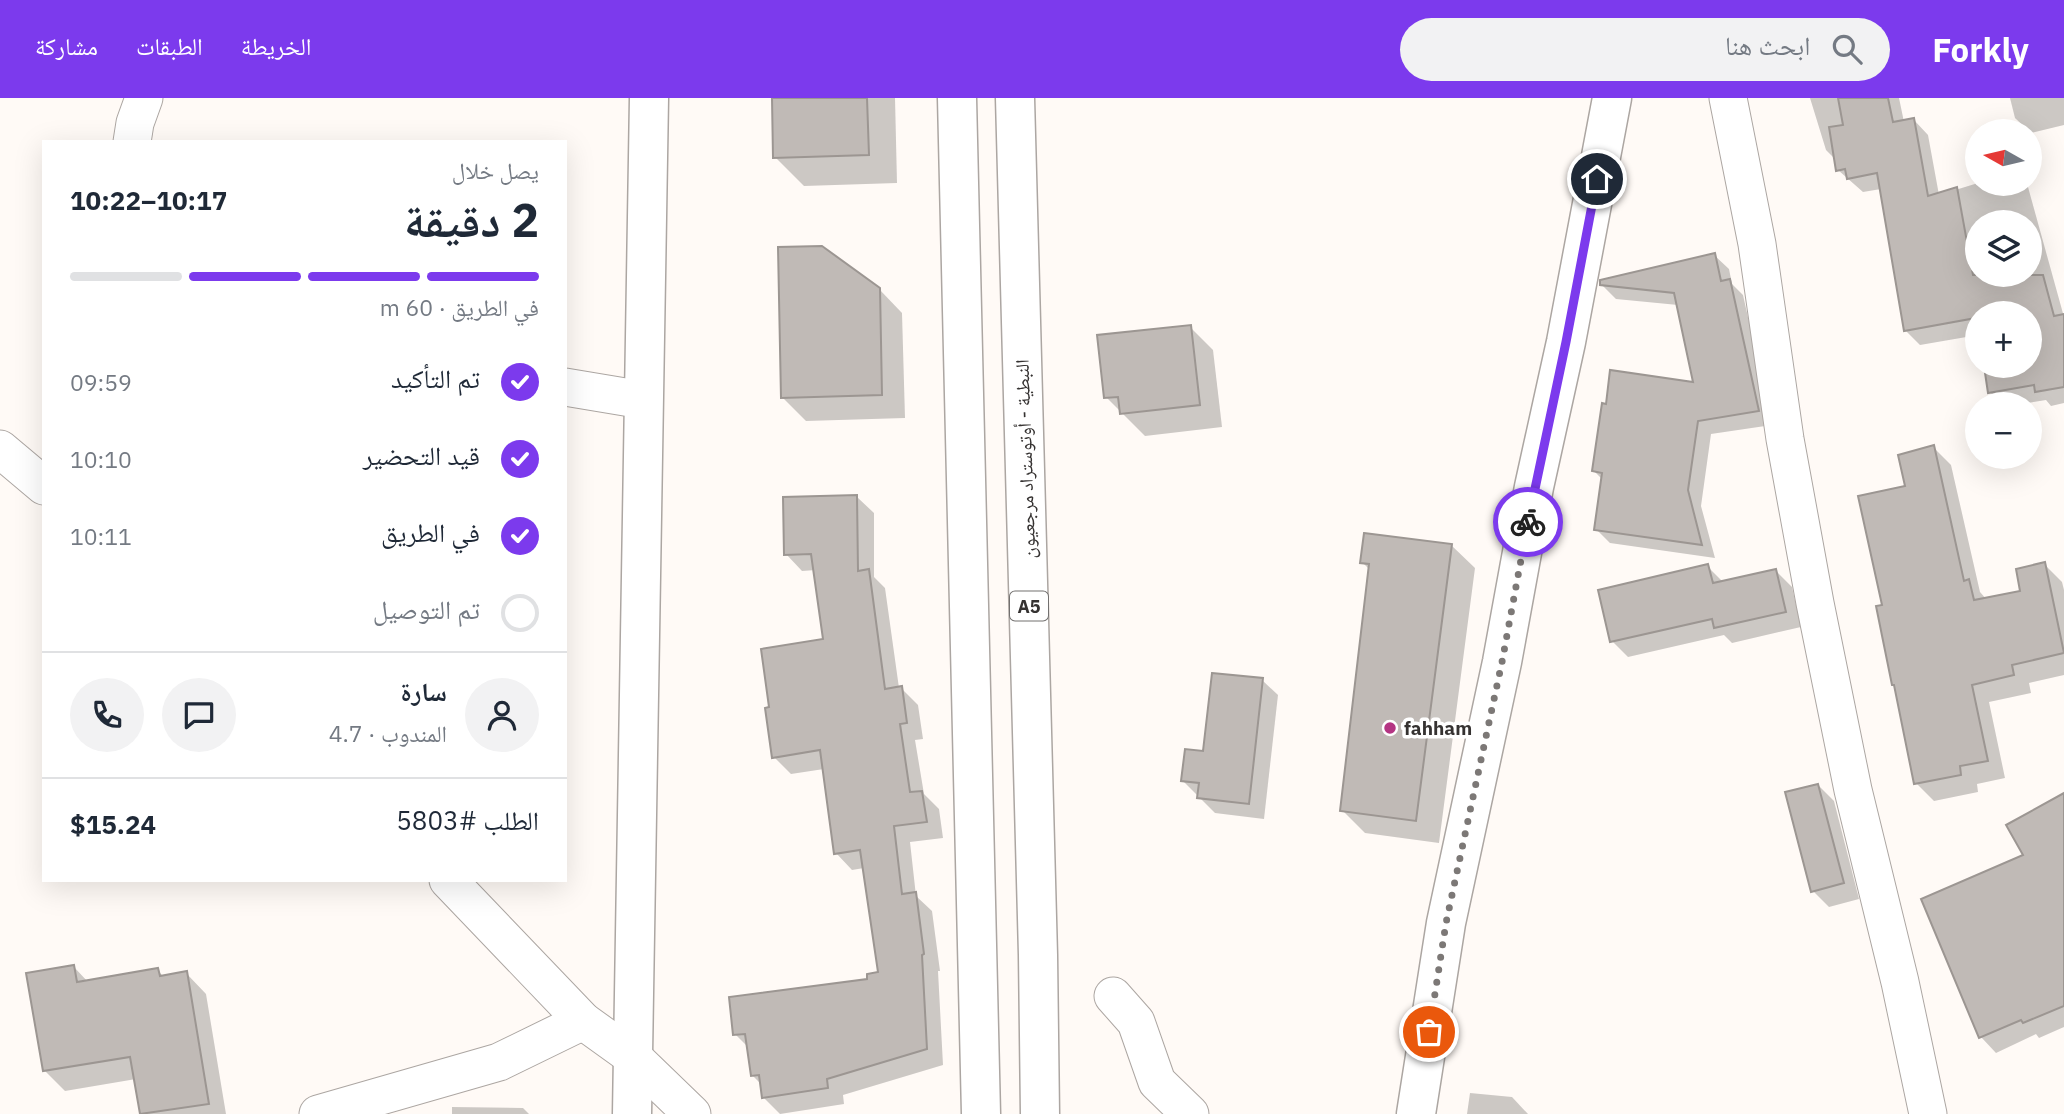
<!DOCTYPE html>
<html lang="ar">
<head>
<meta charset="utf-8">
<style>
	:root { --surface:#fff; --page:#f2f2f3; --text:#1f2937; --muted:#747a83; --line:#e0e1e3; --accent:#7c3aed }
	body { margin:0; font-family:"IBM Plex Sans","Noto Naskh Arabic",sans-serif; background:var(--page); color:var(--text); direction:rtl; height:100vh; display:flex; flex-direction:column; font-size:26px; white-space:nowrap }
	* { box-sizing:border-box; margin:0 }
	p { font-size:23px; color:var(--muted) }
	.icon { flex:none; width:38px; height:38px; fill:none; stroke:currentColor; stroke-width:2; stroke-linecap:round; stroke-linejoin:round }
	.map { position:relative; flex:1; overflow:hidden; direction:ltr }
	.sheet { position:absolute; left:42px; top:42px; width:525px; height:742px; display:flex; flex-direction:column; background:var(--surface); border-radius:0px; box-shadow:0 7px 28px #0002; direction:rtl }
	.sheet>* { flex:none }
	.needle { width:46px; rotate:278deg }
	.tools { position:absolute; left:1965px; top:21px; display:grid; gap:14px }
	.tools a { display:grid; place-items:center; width:77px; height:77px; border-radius:50%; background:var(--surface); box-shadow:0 7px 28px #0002; font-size:35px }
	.pin { position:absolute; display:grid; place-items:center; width:60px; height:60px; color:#fff; margin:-30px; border:4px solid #fff; border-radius:50%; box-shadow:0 2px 7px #0007 }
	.courier { position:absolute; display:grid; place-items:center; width:70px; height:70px; margin:-35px; border:5px solid #7c3aed; border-radius:50%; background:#fff; color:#222; box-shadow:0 2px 9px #0007 }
	.summary em { font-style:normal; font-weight:800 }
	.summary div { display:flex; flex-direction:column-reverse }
	.summary { display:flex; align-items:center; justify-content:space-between; height:119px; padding:0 28px }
	h1 { font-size:46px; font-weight:800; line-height:52px }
	.bar { display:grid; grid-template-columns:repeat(4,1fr); gap:10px 7px; align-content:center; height:84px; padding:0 28px }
	.bar i { height:9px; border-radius:5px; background:var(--line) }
	.bar .current { background:var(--accent) }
	.bar p { grid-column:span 4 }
	.line { display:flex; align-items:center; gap:18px; padding:0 28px; border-top:2px solid var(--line) }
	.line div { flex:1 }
	.round { display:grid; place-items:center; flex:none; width:74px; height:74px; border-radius:37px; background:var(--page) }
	ol { padding:0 28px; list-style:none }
	li { display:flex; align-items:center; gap:21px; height:77px }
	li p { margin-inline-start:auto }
	li .icon { padding:7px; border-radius:50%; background:var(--accent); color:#fff; stroke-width:4 }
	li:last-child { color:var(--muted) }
	li i { width:38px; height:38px; border:4px solid var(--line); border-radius:50% }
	header { display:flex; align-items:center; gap:42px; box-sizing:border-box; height:98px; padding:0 35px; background:var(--accent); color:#fff }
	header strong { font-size:33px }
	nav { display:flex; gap:38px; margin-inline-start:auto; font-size:24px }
	.search { width:490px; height:63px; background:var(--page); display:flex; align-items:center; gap:18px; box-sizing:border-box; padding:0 24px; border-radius:38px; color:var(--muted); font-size:26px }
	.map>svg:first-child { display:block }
	.shadow { fill:#0003; fill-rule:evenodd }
	.building { fill:#c0bab6; stroke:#9c9692; stroke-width:2 }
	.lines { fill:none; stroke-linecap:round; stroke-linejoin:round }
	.street-casing { stroke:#aca6a2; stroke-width:39 }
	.secondary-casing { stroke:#aca6a2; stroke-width:41 }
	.highway-casing { stroke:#aca6a2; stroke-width:41 }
	.street { stroke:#fff; stroke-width:37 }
	.secondary { stroke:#fff; stroke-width:38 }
	.highway { stroke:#fff; stroke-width:38 }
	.done { stroke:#7c7876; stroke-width:7; stroke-dasharray:0 12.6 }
	.route { stroke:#7c3aed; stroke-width:9 }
	.poi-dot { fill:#b43583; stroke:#fff; stroke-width:2.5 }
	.labels { text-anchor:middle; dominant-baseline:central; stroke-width:7; stroke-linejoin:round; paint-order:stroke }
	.shield { fill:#fff; stroke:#72706f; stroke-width:2 }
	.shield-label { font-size:18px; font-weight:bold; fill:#353231 }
	.street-label { font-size:19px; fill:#353231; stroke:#fff }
	.poi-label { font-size:19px; font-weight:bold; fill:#353231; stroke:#fff; text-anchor:start }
</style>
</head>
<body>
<header>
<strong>Forkly</strong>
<div class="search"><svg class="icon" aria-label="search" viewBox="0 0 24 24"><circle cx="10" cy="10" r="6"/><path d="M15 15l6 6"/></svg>ابحث هنا</div>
<nav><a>الخريطة</a><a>الطبقات</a><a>مشاركة</a></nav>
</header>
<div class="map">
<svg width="2064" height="1016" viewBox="0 0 2064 1016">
	<rect width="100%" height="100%" fill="#fffaf6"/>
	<g class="shadow">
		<polygon points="773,0 895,0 897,85 804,88 775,59"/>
		<path d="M1810,0H1899L1904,24L1914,22L1928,37L1939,97L1978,85L2025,86L2028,89L2064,219V305L2051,308L2046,302L2021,306H2002L1990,294L1986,268H2030V215H1978V237L1920,247L1905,232L1881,91L1863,94L1838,72L1837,63L1826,52ZM1978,124H2030V177H1978Z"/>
		<polygon points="2010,0 2064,0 2064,27 2031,35 2015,20"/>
		<polygon points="1714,157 1729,171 1732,186 1743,197 1772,327 1711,336 1701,408 1715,460 1610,445 1596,431 1603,382 1594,373 1695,286 1678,207 1616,201 1602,187"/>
		<polygon points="879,191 902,215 905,320 806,323 783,300"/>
		<polygon points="1190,229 1213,252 1222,329 1145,338 1106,299"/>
		<polygon points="1933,349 1951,367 1980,494 1987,502 2022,495 2044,466 2062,484 2064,492 2064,577 2029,585 2031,595 1989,604 2005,680 1977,686 1978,694 1934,703 1916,685 1897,590 1893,586 1884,509 1907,389"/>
		<polygon points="857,399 874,415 874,479 885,490 899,590 901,590 918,607 923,641 915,642 924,696 939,711 943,740 910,744 916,798 932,813 940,873 938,873 943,967 843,997 844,1006 780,1016 763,999 762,987 752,977 749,950 735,936 880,876 864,770 852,772 836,755 824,671 791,676 774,659 825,543 816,472 802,473 786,456"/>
		<polygon points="1451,447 1475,470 1439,745 1365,735 1342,712 1370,472 1362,464"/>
		<polygon points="1707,468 1724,485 1776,473 1792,489 1801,529 1732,545 1724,537 1628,559 1612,543"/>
		<polygon points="1262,582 1278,597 1264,721 1215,715 1183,683"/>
		<polygon points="1818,687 1834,703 1859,801 1829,809 1813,793"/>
		<polygon points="2064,697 2064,929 2039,940 2036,936 1996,955 1981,939 1924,802 2025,758"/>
		<polygon points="74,869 88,884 157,872 164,879 186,875 206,896 226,1016 141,1016 136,981 65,993 45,973"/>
		<polygon points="1470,995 1512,999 1528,1016 1467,1016"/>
		<polygon points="452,1009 523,1010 529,1016 452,1016"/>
	</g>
	<g class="building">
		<polygon points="772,0 867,0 869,57 773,60"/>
		<polygon points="1838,0 1888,0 1893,24 1914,20 1928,98 1957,89 1973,177 2043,177 2054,218 2064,216 2064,289 2035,294 2034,287 1988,295 1984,268 2030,268 2030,215 1978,215 1978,227 1976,220 1904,233 1877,75 1847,81 1845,71 1836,73 1829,29 1843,27"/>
		<polygon points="822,148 880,190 882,297 781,300 778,149"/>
		<polygon points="1715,155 1721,183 1730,181 1759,313 1698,323 1688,392 1702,447 1594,432 1602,375 1592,373 1602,305 1606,306 1610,272 1693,284 1674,195 1600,187 1600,182"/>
		<polygon points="1191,227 1200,307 1120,316 1118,299 1104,300 1097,237"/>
		<polygon points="1934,347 1964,483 1969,481 1974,502 2020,493 2016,471 2045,464 2064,555 2012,567 2014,577 1972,587 1988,663 1960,668 1961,677 1914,686 1894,587 1892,587 1876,508 1882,507 1858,398 1905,388 1898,357"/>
		<polygon points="857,397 858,473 869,471 885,591 902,588 907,625 900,626 910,694 922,693 927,724 894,728 902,796 916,794 924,856 922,857 927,951 827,981 828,990 762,1000 759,977 751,978 745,936 733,937 729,899 867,881 867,876 878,874 860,752 834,756 820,652 772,660 765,610 769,609 761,551 823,541 811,456 784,457 783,399"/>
		<polygon points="1364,435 1452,446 1416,723 1340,713 1369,466 1360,465"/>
		<polygon points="1708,466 1713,485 1776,471 1786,514 1714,530 1712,521 1610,544 1598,492"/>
		<polygon points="1212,575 1263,580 1249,706 1197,700 1199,685 1181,683 1185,651 1203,653"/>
		<polygon points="1818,686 1844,785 1811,794 1785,694"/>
		<polygon points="2064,695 2064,908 2023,925 2021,922 1979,940 1921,801 2023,757 2006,727"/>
		<polygon points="74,867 77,884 158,870 160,878 187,873 209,1006 140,1016 130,959 43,973 26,875"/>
	</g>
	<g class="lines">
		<defs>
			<g id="street">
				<polyline points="1728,0 1757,146 1785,341 1815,505 1853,692 1900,884 1928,1016"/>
				<polyline points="132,44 135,25 144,0"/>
				<polyline points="565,289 643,302"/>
				<polyline points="0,351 44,388"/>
				<polyline points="448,782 583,923 633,959 692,1016"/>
				<polyline points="1113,898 1136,924 1157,984 1190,1016"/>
				<polyline points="318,1016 499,964 583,923"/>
			</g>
			<g id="secondary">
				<polyline points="632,1016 649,0"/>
				<polyline points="1416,1016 1446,825 1502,564 1534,389 1566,244 1612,0"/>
			</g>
			<g id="highway">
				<polyline points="957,0 981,1016"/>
				<polyline points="1015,0 1038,857 1040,1016"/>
			</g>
		</defs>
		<use href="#street" class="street-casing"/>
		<use href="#secondary" class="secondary-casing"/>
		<use href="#highway" class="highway-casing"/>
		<use href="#street" class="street"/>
		<use href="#secondary" class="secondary"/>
		<use href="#highway" class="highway"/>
	</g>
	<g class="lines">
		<polyline class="done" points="1429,934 1446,825 1502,564 1528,424"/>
		<polyline class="route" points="1528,424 1566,244 1597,81"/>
	</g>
	<circle class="poi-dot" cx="1390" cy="630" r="7"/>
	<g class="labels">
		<rect class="shield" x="1010" y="493.5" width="38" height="29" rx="5"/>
		<g class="shield-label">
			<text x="1029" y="508">A5</text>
		</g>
		<g class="street-label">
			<text transform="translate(1025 361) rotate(-92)">النبطية - أوتوستراد مرجعيون</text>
		</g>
		<g class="poi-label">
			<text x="1404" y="630">fahham</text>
		</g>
	</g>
</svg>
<div class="tools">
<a><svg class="needle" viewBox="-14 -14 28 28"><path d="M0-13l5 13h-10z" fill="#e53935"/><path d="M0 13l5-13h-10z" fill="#747a83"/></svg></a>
<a><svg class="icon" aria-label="layers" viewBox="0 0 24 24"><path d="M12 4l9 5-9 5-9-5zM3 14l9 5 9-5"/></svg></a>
<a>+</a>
<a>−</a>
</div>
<div class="pin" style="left:1429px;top:934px;background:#ea580c"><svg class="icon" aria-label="bag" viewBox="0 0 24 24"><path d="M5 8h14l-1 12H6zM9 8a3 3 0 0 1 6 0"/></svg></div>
<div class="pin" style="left:1597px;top:81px;background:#1f2937"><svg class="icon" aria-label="home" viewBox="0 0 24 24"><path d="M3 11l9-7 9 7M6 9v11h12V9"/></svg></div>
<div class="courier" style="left:1528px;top:424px"><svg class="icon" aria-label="bike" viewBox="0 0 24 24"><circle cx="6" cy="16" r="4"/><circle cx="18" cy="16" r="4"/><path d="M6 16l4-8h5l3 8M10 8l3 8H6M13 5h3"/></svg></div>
<section class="sheet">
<div class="summary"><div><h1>2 دقيقة</h1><p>يصل خلال</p></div><em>10:17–10:22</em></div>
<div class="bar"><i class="current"></i><i class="current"></i><i class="current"></i><i></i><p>في الطريق · 60 m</p></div>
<ol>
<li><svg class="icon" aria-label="check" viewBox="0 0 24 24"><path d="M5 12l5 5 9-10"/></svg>تم التأكيد<p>09:59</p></li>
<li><svg class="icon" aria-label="check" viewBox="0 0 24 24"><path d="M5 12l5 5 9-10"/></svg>قيد التحضير<p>10:10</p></li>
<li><svg class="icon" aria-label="check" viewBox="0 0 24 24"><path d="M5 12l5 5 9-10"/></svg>في الطريق<p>10:11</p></li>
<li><i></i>تم التوصيل</li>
</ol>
<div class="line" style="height:126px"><a class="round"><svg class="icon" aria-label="person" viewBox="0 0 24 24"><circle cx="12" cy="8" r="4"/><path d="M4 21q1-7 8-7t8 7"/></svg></a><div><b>سارة</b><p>المندوب · 4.7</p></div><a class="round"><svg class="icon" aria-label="chat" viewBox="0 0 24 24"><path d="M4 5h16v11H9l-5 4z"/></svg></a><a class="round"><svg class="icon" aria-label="phone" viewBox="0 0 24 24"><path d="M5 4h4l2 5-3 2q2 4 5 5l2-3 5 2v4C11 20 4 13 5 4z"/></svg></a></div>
<div class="line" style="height:91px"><div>الطلب #5803</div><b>$15.24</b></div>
</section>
</div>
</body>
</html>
